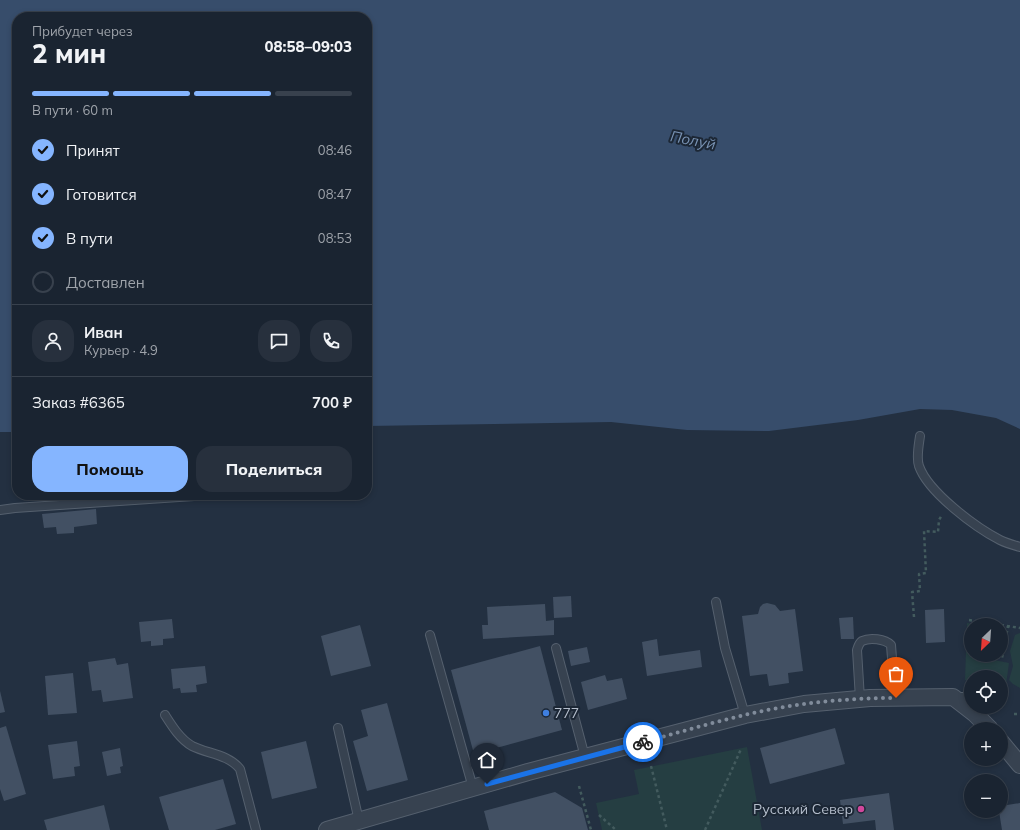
<!DOCTYPE html>
<html lang="ru">
<head>
<meta charset="utf-8">
<style>
	:root { --surface:#1a2431; --page:#27303d; --text:#f1f3f6; --muted:#9fa4ab; --line:#38414d; --accent:#85b5ff }
	body { margin:0; font-family:Mulish,sans-serif; background:var(--page); color:var(--text); height:100vh; display:flex; flex-direction:column; font-size:15px; white-space:nowrap }
	* { box-sizing:border-box; margin:0 }
	p { font-size:13px; color:var(--muted) }
	.icon { flex:none; width:22px; height:22px; fill:none; stroke:currentColor; stroke-width:2; stroke-linecap:round; stroke-linejoin:round }
	.map { position:relative; flex:1; overflow:hidden }
	.details { position:absolute; left:12px; top:12px; width:360px; height:488px; display:flex; flex-direction:column; background:var(--surface); border-radius:16px; box-shadow:0 2px 6px #0003,0 0 0 1px var(--line) }
	.details>* { flex:none }
	.needle { width:26px; rotate:205deg }
	.buttons { position:absolute; left:964px; top:618px; display:grid; gap:8px }
	.buttons a { display:grid; place-items:center; width:44px; height:44px; border-radius:50%; background:var(--surface); box-shadow:0 2px 6px #0003,0 0 0 1px var(--line); font-size:20px }
	.pin { position:absolute; display:grid; place-items:center; width:34px; height:34px; color:#fff; margin:-41px -17px; border-radius:50% 50% 50% 0; rotate:-45deg; box-shadow:0 0 4px #0007 }
	.pin .icon { rotate:45deg }
	.courier { position:absolute; display:grid; place-items:center; width:40px; height:40px; margin:-20px; border:3px solid #1a73e8; border-radius:50%; background:#fff; color:#222; box-shadow:0 1px 5px #0007 }
	.head em { font-style:normal; font-weight:800 }
	.head div { display:flex; flex-direction:column-reverse }
	.head { display:flex; align-items:center; justify-content:space-between; height:68px; padding:0 20px }
	h1 { font-size:26px; font-weight:800; line-height:30px }
	.bar { display:grid; grid-template-columns:repeat(4,1fr); gap:6px 4px; align-content:center; height:48px; padding:0 20px }
	.bar i { height:5px; border-radius:3px; background:var(--line) }
	.bar .current { background:var(--accent) }
	.bar p { grid-column:span 4 }
	.line { display:flex; align-items:center; gap:10px; padding:0 20px; border-top:1px solid var(--line) }
	.line div { flex:1 }
	.round { display:grid; place-items:center; flex:none; width:42px; height:42px; border-radius:16px; background:var(--page) }
	ol { padding:0 20px; list-style:none }
	li { display:flex; align-items:center; gap:12px; height:44px }
	li p { margin-inline-start:auto }
	li .icon { padding:4px; border-radius:50%; background:var(--accent); color:#111; stroke-width:4 }
	li:last-child { color:var(--muted) }
	li i { width:22px; height:22px; border:2px solid var(--line); border-radius:50% }
	.action { display:flex; gap:8px; margin-top:auto; padding:8px 20px }
	.action a { flex:1; height:46px; border-radius:16px; background:var(--accent); color:#111; font-size:16px; font-weight:800; line-height:46px; text-align:center }
	.action a+a { background:var(--page); color:var(--text) }
	.map>svg:first-child { display:block }
	.green { fill:#253e42 }
	.water { fill:#374d6b }
	.building { fill:#425063 }
	.lines { fill:none; stroke-linecap:round; stroke-linejoin:round }
	.service-casing { stroke:#55606e; stroke-width:10 }
	.minor-casing { stroke:#55606e; stroke-width:18 }
	.path { stroke:#435b5e; stroke-width:2.5; stroke-dasharray:3 3; stroke-linecap:butt }
	.service { stroke:#374250; stroke-width:8 }
	.minor { stroke:#374250; stroke-width:16 }
	.done { stroke:#818c9b; stroke-width:4; stroke-dasharray:0 7.2 }
	.route { stroke:#1a73e8; stroke-width:5 }
	.shop-dot { fill:#3f7fe0; stroke:#1c2735; stroke-width:1.5 }
	.hotel-dot { fill:#d1479c; stroke:#1c2735; stroke-width:1.5 }
	.labels { text-anchor:middle; dominant-baseline:central; stroke-width:4; stroke-linejoin:round; paint-order:stroke }
	.poi-label { font-size:14px; fill:#b4bdcb; stroke:#1c2735; text-anchor:start }
	.water-label { font-size:15px; font-style:italic; fill:#7993b4; stroke:#1c2735 }
</style>
</head>
<body>
<div class="map">
<svg width="1020" height="830" viewBox="0 0 1020 830">
	<rect width="100%" height="100%" fill="#233041"/>
	<g class="green">
		<polygon points="967,623 979,625 971,625 971,655 979,655 979,657 1009,663 1006,685 1001,685 1001,677 971,677 971,681 965,680"/>
		<polygon points="1020,633 1020,688 1013,684 1009,680 1013,666 1010,651 1015,635"/>
		<polygon points="747,747 762,830 602,830 596,803 639,794 634,770"/>
	</g>
	<polygon class="water" points="0,0 1020,0 1020,429 996,418 952,410 920,409 858,420 769,431 687,430 611,422 367,426 367,17 17,17 17,432 0,432"/>
	<g class="building">
		<polygon points="96,509 97,524 74,527 74,533 57,534 56,527 44,528 42,514"/>
		<polygon points="571,596 572,617 554,618 553,597"/>
		<polygon points="767,603 775,605 780,611 795,609 803,671 788,673 789,683 769,686 767,674 750,676 742,616 758,614 760,607 763,604"/>
		<polygon points="545,604 546,621 554,620 554,635 483,639 482,625 488,625 487,607"/>
		<polygon points="944,609 945,642 926,643 925,610"/>
		<polygon points="853,617 854,639 841,639 839,618"/>
		<polygon points="172,619 174,638 163,639 163,645 151,646 151,641 141,642 139,622"/>
		<polygon points="360,625 371,666 331,676 321,636"/>
		<polygon points="657,639 659,656 700,650 702,667 647,676 642,642"/>
		<polygon points="540,646 562,730 474,754 451,670"/>
		<polygon points="587,647 590,662 571,666 568,651"/>
		<polygon points="115,658 117,665 128,663 133,698 103,702 101,690 92,691 88,662"/>
		<polygon points="205,666 207,683 196,685 197,692 181,693 180,688 173,689 171,669"/>
		<polygon points="73,673 77,713 48,715 45,676"/>
		<polygon points="605,675 607,681 622,678 627,699 588,710 581,682"/>
		<polygon points="0,691 5,712 0,713"/>
		<polygon points="387,703 408,780 367,791 353,741 368,736 361,710"/>
		<polygon points="6,726 26,794 4,801 0,789 0,728"/>
		<polygon points="835,728 845,764 770,784 760,748"/>
		<polygon points="77,741 80,766 74,767 75,776 53,779 48,745"/>
		<polygon points="306,741 317,788 272,799 261,752"/>
		<polygon points="120,748 123,766 120,767 121,773 107,776 102,752"/>
		<polygon points="223,779 236,824 215,830 169,830 159,797"/>
		<polygon points="555,792 582,808 588,830 489,830 484,811"/>
		<polygon points="889,793 894,830 876,830 875,820 843,824 840,800"/>
		<polygon points="1020,803 1020,830 1002,830 999,811 1001,811 1001,806"/>
		<polygon points="104,805 110,830 47,830 44,820"/>
	</g>
	<g class="lines">
		<defs>
			<g id="service">
				<path d="M920,436C919,444 916,458 919,466C928,492 975,527 1000,540C1006,543 1013,545 1020,547"/>
				<polyline points="0,510 15,508 194,496"/>
				<polyline points="716,602 725,648 745,715"/>
				<polyline points="430,635 473,788"/>
				<polyline points="556,648 585,757"/>
				<polyline points="956,697 971,697"/>
				<path d="M860,699L857,650C858,647 859,643 862,641C870,637 885,639 891,645L895,698"/>
				<path d="M165,715C172,726 180,739 192,746C208,754 228,754 240,769L256,830"/>
				<polyline points="338,728 359,821"/>
			</g>
			<g id="minor">
				<polyline points="1001,742 1020,765"/>
				<polyline points="327,830 528,772 745,715 804,704 870,698 953,697 975,714 990,729"/>
			</g>
		</defs>
		<use href="#service" class="service-casing"/>
		<use href="#minor" class="minor-casing"/>
		<g class="path">
			<polyline points="914,617 912,592 920,591 919,574 926,573 924,531 938,532 939,520 942,515"/>
			<polyline points="969,620 1001,625"/>
			<polyline points="1001,625 1020,628"/>
			<polyline points="991,655 1002,658 1008,626"/>
			<polyline points="1014,714 1020,714"/>
			<polyline points="651,766 667,830"/>
			<polyline points="579,786 591,830"/>
			<polyline points="599,815 616,830"/>
			<polyline points="705,830 741,749"/>
		</g>
		<use href="#service" class="service"/>
		<use href="#minor" class="minor"/>
	</g>
	<g class="lines">
		<path class="done" d="M643,742C696,728 749,711 804,704C834,700 865,698 896,698"/>
		<polyline class="route" points="487,784 643,742"/>
	</g>
	<circle class="shop-dot" cx="546" cy="713" r="4"/>
	<circle class="hotel-dot" cx="861" cy="809" r="4"/>
	<g class="labels">
		<g class="poi-label">
			<text x="554" y="713">777</text>
			<text x="853" y="809" text-anchor="end">Русский Север</text>
		</g>
		<g class="water-label">
			<text transform="translate(693 140) rotate(11)">Полуй</text>
		</g>
	</g>
</svg>
<div class="buttons">
<a><svg class="needle" viewBox="-14 -14 28 28"><path d="M0-13l5 13h-10z" fill="#e53935"/><path d="M0 13l5-13h-10z" fill="#9fa4ab"/></svg></a>
<a><svg class="icon" aria-label="locate" viewBox="0 0 24 24"><circle cx="12" cy="12" r="6"/><path d="M12 2v4M12 18v4M2 12h4M18 12h4"/></svg></a>
<a>+</a>
<a>−</a>
</div>
<div class="pin" style="left:896px;top:698px;background:#ea580c"><svg class="icon" aria-label="bag" viewBox="0 0 24 24"><path d="M5 8h14l-1 12H6zM9 8a3 3 0 0 1 6 0"/></svg></div>
<div class="pin" style="left:487px;top:784px;background:#1f2937"><svg class="icon" aria-label="home" viewBox="0 0 24 24"><path d="M3 11l9-7 9 7M6 9v11h12V9"/></svg></div>
<div class="courier" style="left:643px;top:742px"><svg class="icon" aria-label="bike" viewBox="0 0 24 24"><circle cx="6" cy="16" r="4"/><circle cx="18" cy="16" r="4"/><path d="M6 16l4-8h5l3 8M10 8l3 8H6M13 5h3"/></svg></div>
<section class="details">
<div class="head"><div><h1>2 мин</h1><p>Прибудет через</p></div><em>08:58–09:03</em></div>
<div class="bar"><i class="current"></i><i class="current"></i><i class="current"></i><i></i><p>В пути · 60 m</p></div>
<ol>
<li><svg class="icon" aria-label="check" viewBox="0 0 24 24"><path d="M5 12l5 5 9-10"/></svg>Принят<p>08:46</p></li>
<li><svg class="icon" aria-label="check" viewBox="0 0 24 24"><path d="M5 12l5 5 9-10"/></svg>Готовится<p>08:47</p></li>
<li><svg class="icon" aria-label="check" viewBox="0 0 24 24"><path d="M5 12l5 5 9-10"/></svg>В пути<p>08:53</p></li>
<li><i></i>Доставлен</li>
</ol>
<div class="line" style="height:72px"><a class="round"><svg class="icon" aria-label="person" viewBox="0 0 24 24"><circle cx="12" cy="8" r="4"/><path d="M4 21q1-7 8-7t8 7"/></svg></a><div><b>Иван</b><p>Курьер · 4.9</p></div><a class="round"><svg class="icon" aria-label="chat" viewBox="0 0 24 24"><path d="M4 5h16v11H9l-5 4z"/></svg></a><a class="round"><svg class="icon" aria-label="phone" viewBox="0 0 24 24"><path d="M5 4h4l2 5-3 2q2 4 5 5l2-3 5 2v4C11 20 4 13 5 4z"/></svg></a></div>
<div class="line" style="height:52px"><div>Заказ #6365</div><b>700 ₽</b></div>
<div class="action"><a>Помощь</a><a>Поделиться</a></div>
</section>
</div>
</body>
</html>
